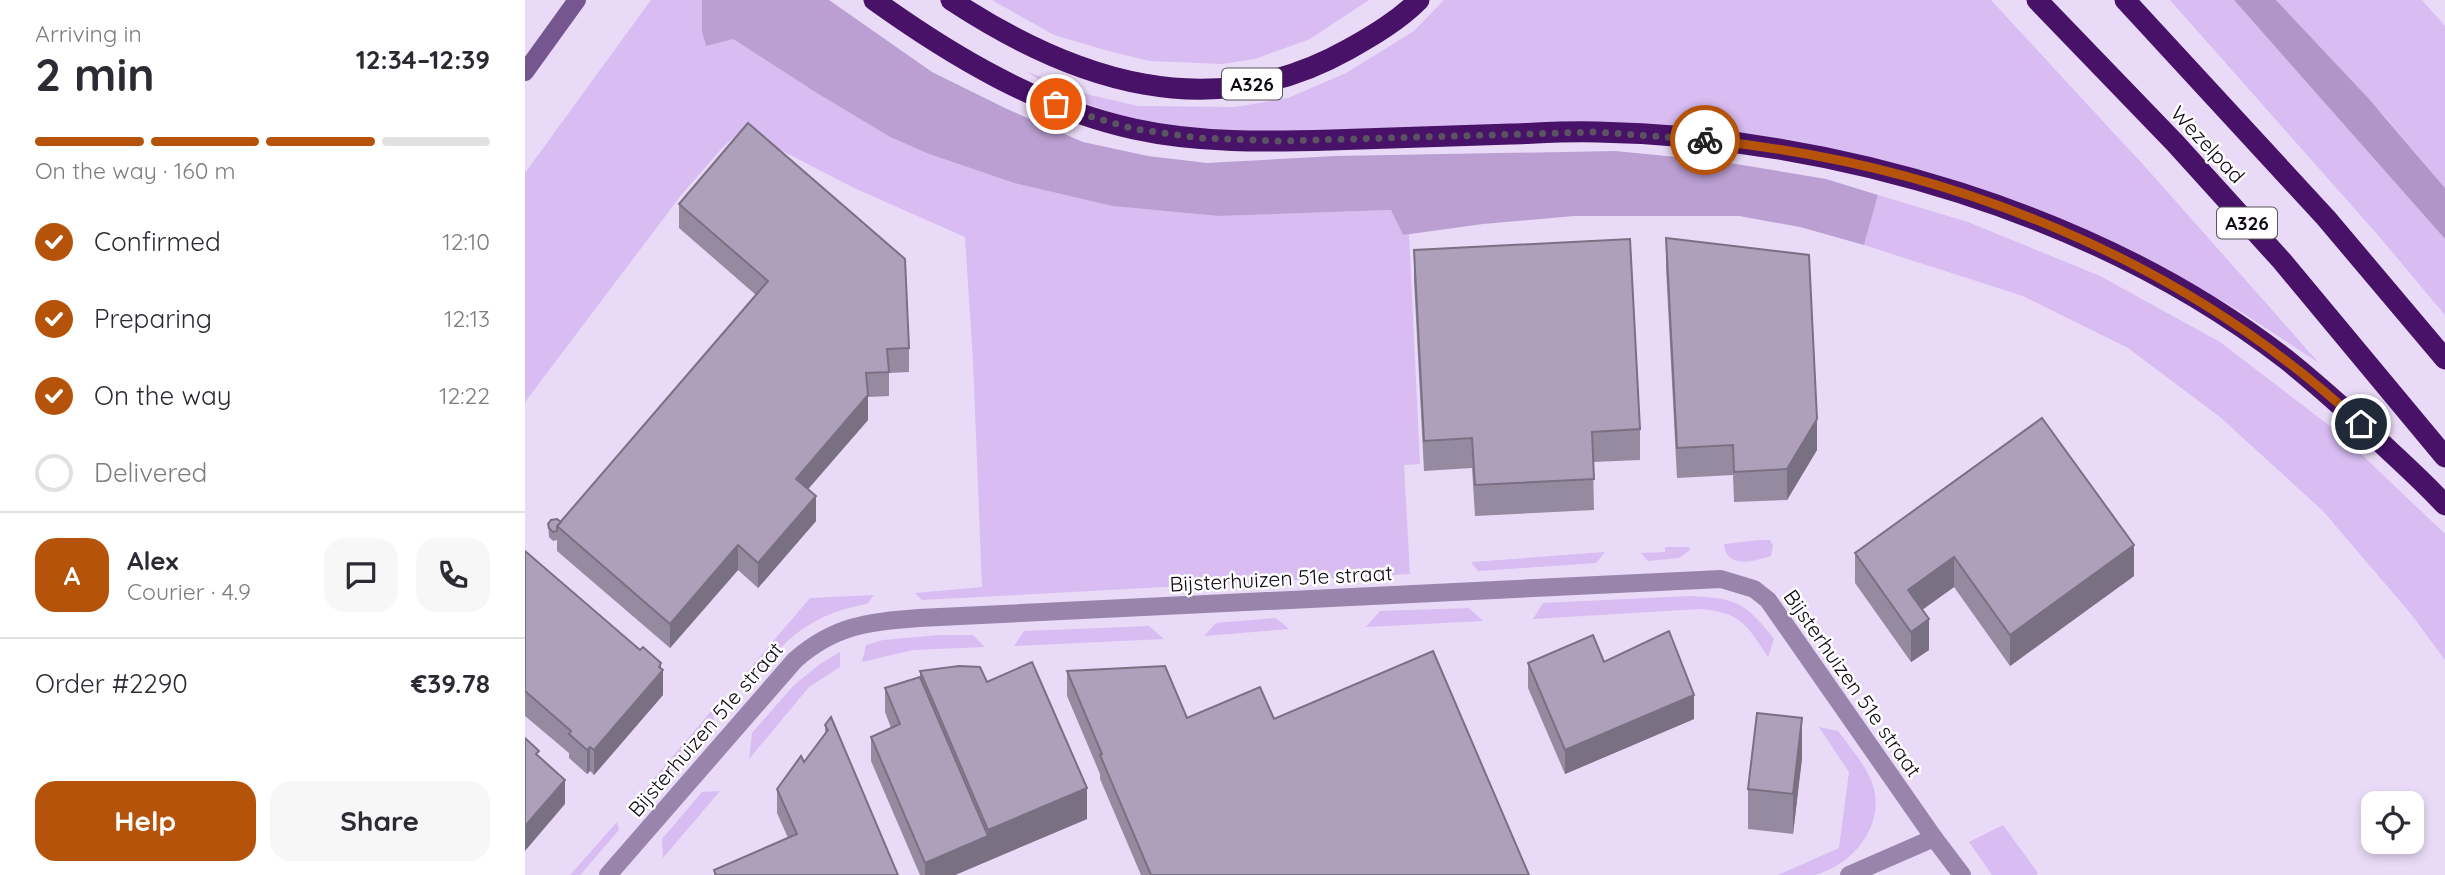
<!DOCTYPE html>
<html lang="en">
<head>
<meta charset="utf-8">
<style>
	:root { --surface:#fff; --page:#f7f7f7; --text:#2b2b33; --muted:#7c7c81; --line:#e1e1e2; --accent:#b45309 }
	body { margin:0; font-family:Quicksand,sans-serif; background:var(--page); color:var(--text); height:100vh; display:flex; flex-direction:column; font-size:26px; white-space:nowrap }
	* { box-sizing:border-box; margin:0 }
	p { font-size:23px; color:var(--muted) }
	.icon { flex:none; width:38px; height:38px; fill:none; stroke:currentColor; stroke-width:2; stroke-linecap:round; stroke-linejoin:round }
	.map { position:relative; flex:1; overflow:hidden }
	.side { display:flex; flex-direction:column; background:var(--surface); width:525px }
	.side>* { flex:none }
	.buttons { position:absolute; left:1836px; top:791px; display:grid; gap:14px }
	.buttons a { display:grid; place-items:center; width:63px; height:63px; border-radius:14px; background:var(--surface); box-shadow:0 4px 10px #0003; font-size:35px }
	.pin { position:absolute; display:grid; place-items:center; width:60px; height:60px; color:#fff; margin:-30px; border:4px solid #fff; border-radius:50%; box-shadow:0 2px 7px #0007 }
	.courier { position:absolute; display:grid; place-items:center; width:70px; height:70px; margin:-35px; border:5px solid #b45309; border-radius:50%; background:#fff; color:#222; box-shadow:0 2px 9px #0007 }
	.overview em { font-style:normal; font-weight:800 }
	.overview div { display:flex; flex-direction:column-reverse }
	.overview { display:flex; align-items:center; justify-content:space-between; height:119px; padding:0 35px }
	h1 { font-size:46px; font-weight:800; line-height:52px }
	.bar { display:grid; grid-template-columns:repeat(4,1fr); gap:10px 7px; align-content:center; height:84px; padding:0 35px }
	.bar i { height:9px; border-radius:5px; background:var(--line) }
	.bar .on { background:var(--accent) }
	.bar p { grid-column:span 4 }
	.line { display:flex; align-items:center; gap:18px; padding:0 35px; border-top:2px solid var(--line) }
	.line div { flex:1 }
	.round { display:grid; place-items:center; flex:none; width:74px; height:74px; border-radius:21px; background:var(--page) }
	ol { padding:0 35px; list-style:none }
	li { display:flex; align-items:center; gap:21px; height:77px }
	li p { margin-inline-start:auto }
	li .icon { padding:7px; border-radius:50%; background:var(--accent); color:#fff; stroke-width:4 }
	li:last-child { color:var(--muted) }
	li i { width:38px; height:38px; border:4px solid var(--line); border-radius:50% }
	.cta { display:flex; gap:14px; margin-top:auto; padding:14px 35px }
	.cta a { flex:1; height:80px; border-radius:21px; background:var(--accent); color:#fff; font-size:28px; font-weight:800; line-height:80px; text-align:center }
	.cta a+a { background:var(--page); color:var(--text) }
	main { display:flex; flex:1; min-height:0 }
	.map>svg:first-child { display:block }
	.green { fill:#d8bcf2 }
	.forest { fill:#bb9fd3 }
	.water { fill:#b195c9 }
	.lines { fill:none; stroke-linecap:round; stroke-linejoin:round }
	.street { stroke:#9984ab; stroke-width:18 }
	.secondary { stroke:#76568f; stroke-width:18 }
	.highway { stroke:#471267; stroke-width:21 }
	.wall { fill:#968aa1 }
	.shaded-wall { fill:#7a7083 }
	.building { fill:#aea0bb; stroke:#7a7083; stroke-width:2 }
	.done { stroke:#5b5262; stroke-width:7; stroke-dasharray:0 12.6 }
	.route { stroke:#b45309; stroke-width:9 }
	.labels { text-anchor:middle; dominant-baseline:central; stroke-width:5; stroke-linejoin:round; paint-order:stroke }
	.shield { fill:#fff; stroke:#565359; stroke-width:2 }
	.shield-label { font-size:19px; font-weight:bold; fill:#0e0912 }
	.street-label { font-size:21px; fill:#0e0912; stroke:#fff }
</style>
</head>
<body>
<main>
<section class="side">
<div class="overview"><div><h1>2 min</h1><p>Arriving in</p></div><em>12:34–12:39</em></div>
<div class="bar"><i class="on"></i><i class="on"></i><i class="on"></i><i></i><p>On the way · 160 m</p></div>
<ol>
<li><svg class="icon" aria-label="check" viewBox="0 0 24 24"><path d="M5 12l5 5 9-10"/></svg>Confirmed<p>12:10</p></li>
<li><svg class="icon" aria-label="check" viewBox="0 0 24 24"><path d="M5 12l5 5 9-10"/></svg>Preparing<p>12:13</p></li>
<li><svg class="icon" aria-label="check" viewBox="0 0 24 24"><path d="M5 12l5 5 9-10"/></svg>On the way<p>12:22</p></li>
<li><i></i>Delivered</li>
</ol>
<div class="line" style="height:126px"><b class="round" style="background:var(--accent);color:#fff">A</b><div><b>Alex</b><p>Courier · 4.9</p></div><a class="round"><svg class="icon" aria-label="chat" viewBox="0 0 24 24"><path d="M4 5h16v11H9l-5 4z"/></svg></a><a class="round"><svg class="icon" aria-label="phone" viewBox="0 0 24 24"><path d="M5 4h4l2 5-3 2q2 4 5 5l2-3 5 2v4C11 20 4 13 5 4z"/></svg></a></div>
<div class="line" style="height:91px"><div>Order #2290</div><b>€39.78</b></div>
<div class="cta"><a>Help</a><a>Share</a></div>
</section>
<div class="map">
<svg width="1920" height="875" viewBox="0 0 1920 875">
	<rect width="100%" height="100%" fill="#e9dbf7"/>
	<g class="green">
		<polygon points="126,0 177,0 177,31 208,39 295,95 365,137 404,154 489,183 587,206 693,216 867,210 878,235 884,234 895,464 879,465 885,574 397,600 390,593 457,587 448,361 440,237 329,188 217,130 198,147 157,194 0,402 0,173"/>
		<polygon points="467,0 844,0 785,39 730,59 697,64 625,61 587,52 529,35"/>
		<polygon points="919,0 1466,0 1623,170 1794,363 1713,310 1625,261 1535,220 1168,130 717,138 627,128 542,96 500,71 565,95 613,106 710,107 763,98 821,73 889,31"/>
		<polygon points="1645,0 1709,0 1920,239 1920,315 1852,234"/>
		<polygon points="1751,0 1897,0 1920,26 1920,188 1862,119"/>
		<polygon points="1353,195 1443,222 1575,276 1695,342 1814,433 1920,534 1920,660 1886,614 1798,511 1695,417 1603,348 1498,296 1339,245"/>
		<path d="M1234,540H1245L1248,546L1246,556C1229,561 1202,570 1199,544Z"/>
		<polygon points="1140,547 1164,547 1165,550 1154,558 1123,561 1116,553 1140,552"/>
		<polygon points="1080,552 1071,563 953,571 946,562"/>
		<path d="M349,595L342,604C282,615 262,639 224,683L215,680L285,598Z"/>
		<path d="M1165,596C1212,598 1221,603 1249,639L1243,657C1221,624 1216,612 1174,609L1008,619L1018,603Z"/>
		<polygon points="944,608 958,621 841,627 855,611"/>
		<polygon points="751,618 764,629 679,636 691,623"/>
		<polygon points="624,626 639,639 489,646 499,631"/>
		<polygon points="414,635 448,635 460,647 388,650 337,662 341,645 358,640"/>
		<polygon points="315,652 315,667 284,687 224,759 227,733 269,685 295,664"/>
		<polygon points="188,709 189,723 129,793 115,795"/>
		<path d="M1294,727L1313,731C1324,746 1339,763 1346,780C1363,821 1331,864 1290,875C1279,875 1264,875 1253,875L1314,848L1324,772Z"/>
		<polygon points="195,791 138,858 137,839 177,792"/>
		<polygon points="92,822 94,830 55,875 45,875"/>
		<polygon points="1478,825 1513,873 1511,875 1467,875 1444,842"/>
	</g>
	<polygon class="forest" points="177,0 304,0 407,72 482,109 558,142 623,156 682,163 810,156 1090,151 1193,161 1301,179 1353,195 1339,245 1275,227 1214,216 1049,216 958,224 878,235 866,210 693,216 587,206 489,183 404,154 365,137 295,95 208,39 181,46 177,31"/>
	<polygon class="water" points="1709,0 1751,0 1844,99 1920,188 1920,239"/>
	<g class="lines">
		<g class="street">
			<path d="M83,875L270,660C310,625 343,622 394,618L1196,579L1229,589L1243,600L1409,838"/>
			<polyline points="1324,875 1409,838 1437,875"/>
		</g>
		<polyline class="secondary" points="0,72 52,0"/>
		<g class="highway">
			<path d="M349,0C427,56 514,108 609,129C673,143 740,142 806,140C866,138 926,136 986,134C1014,133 1043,131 1072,132C1308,136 1574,214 1762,360C1793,385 1823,412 1852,439C1875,461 1899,482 1920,505"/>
			<path d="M426,0C549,81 686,127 824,49C849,35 874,20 894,0"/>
			<polyline points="1512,0 1650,143 1757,261 1920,457"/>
			<polyline points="1600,0 1801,218 1920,359"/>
		</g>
	</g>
	<g class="wall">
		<polygon points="154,204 384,348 384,372 364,373 364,396 343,397 343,420 283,489 291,521 233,588 213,570 145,648 32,551 32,540 28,541 24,537 23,524 36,522 231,295 154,228"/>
		<polygon points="1141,238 1292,450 1262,500 1209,502 1208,475 1152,478 1141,268"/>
		<polygon points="889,250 1115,429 1115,460 1068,462 1069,510 950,516 947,468 899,471 889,281"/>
		<polygon points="1517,418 1609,576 1485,666 1429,587 1397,610 1404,650 1386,662 1330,583 1330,553"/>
		<polygon points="0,551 136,669 138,695 69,775 65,771 62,774 44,758 44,753 0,716"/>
		<polygon points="1079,662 1169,719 1040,774 1003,688 1003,663"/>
		<polygon points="395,671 462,682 562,819 430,875 395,875 346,761 346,737 366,728 360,712 360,688 395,677"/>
		<polygon points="542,671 662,718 749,719 1004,875 616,875 575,779 575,774 542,696"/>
		<polygon points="300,725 373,875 189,875 189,870 263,838 252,813 252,789 279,762 300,734"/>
		<polygon points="1277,758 1268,834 1223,829 1223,789"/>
	</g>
	<g class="shaded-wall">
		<polygon points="343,395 343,420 271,503 271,479"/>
		<polygon points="1292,419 1292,450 1262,500 1262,469"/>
		<polygon points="291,496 291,521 233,588 233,563"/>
		<polygon points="213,545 213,570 145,648 145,624"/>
		<polygon points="1609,545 1609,576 1485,666 1485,635"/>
		<polygon points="1429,557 1429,587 1383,620 1383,590"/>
		<polygon points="1404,619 1404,650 1386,662 1386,632"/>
		<polygon points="136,663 136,672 138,670 138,695 69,775 69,750"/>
		<polygon points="1169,695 1169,719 1040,774 1040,750"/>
		<polygon points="1277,718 1277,758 1268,834 1268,794"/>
		<polygon points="65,747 65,771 62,774 62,750"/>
		<polygon points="40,780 40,804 0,851 0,826"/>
		<polygon points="562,788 562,819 430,875 400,875 400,863 463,836 463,830"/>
	</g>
	<g class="building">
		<polygon points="223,123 380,259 384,348 362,349 364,372 341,373 343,395 271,479 291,496 233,563 213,545 145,624 32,526 243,281 154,204"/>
		<polygon points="1141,238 1284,255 1292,419 1262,469 1209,472 1208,445 1152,448"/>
		<polygon points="1105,239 1115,429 1067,432 1069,479 950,485 947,438 899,441 889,250"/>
		<polygon points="1517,418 1609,545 1485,635 1429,557 1383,590 1404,619 1386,632 1330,553"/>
		<polygon points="32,519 36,522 32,526 32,531 28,532 24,528 23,524 26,520"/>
		<polygon points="0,551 115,650 118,647 136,663 134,667 138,670 69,750 65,747 62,750 44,734 46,731 0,691"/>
		<polygon points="1144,631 1169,695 1040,750 1003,663 1068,635 1079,662"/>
		<polygon points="908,651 1004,875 626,875 575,755 577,754 542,671 640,666 662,718 735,687 749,719"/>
		<polygon points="507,662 562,788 463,830 395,671 434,666 455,667 462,682"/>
		<polygon points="395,677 463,836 400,863 346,737 375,724 360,688"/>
		<polygon points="1232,713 1277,718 1268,794 1223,789"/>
		<polygon points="306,717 373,875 191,875 189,870 272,834 252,789 276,756 279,762 303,730 300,725"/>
		<polygon points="0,738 14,751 11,754 40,780 0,826"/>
	</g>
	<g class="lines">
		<polyline class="done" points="531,104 550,112 609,129 674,138 754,141 1072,132 1180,140"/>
		<path class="route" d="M1180,140C1421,163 1658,258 1836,424"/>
	</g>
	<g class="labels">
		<g class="shield">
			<rect x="697" y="68.5" width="60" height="31" rx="5"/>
			<rect x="1692" y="207.5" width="60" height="31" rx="5"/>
		</g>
		<g class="shield-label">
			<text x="727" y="84">A326</text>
			<text x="1722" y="223">A326</text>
		</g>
		<g class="street-label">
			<text transform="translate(1683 144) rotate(47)">Wezelpad</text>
			<text transform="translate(756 578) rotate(-3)">Bijsterhuizen 51e straat</text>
			<text transform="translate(1328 683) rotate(55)">Bijsterhuizen 51e straat</text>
			<text transform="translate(180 729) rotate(-49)">Bijsterhuizen 51e straat</text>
		</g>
	</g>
</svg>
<div class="buttons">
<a><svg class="icon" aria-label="locate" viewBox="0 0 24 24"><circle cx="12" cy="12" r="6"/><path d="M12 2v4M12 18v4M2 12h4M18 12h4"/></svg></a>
</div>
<div class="pin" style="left:531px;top:104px;background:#ea580c"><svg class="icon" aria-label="bag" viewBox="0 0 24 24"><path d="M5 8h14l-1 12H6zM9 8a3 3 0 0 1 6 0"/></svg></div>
<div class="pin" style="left:1836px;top:424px;background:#1f2937"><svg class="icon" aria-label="home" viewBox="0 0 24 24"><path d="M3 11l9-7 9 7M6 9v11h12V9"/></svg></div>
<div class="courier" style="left:1180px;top:140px"><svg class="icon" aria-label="bike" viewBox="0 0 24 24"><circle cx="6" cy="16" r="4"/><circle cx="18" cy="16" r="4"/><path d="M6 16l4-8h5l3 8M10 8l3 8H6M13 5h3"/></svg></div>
</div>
</main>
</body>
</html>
